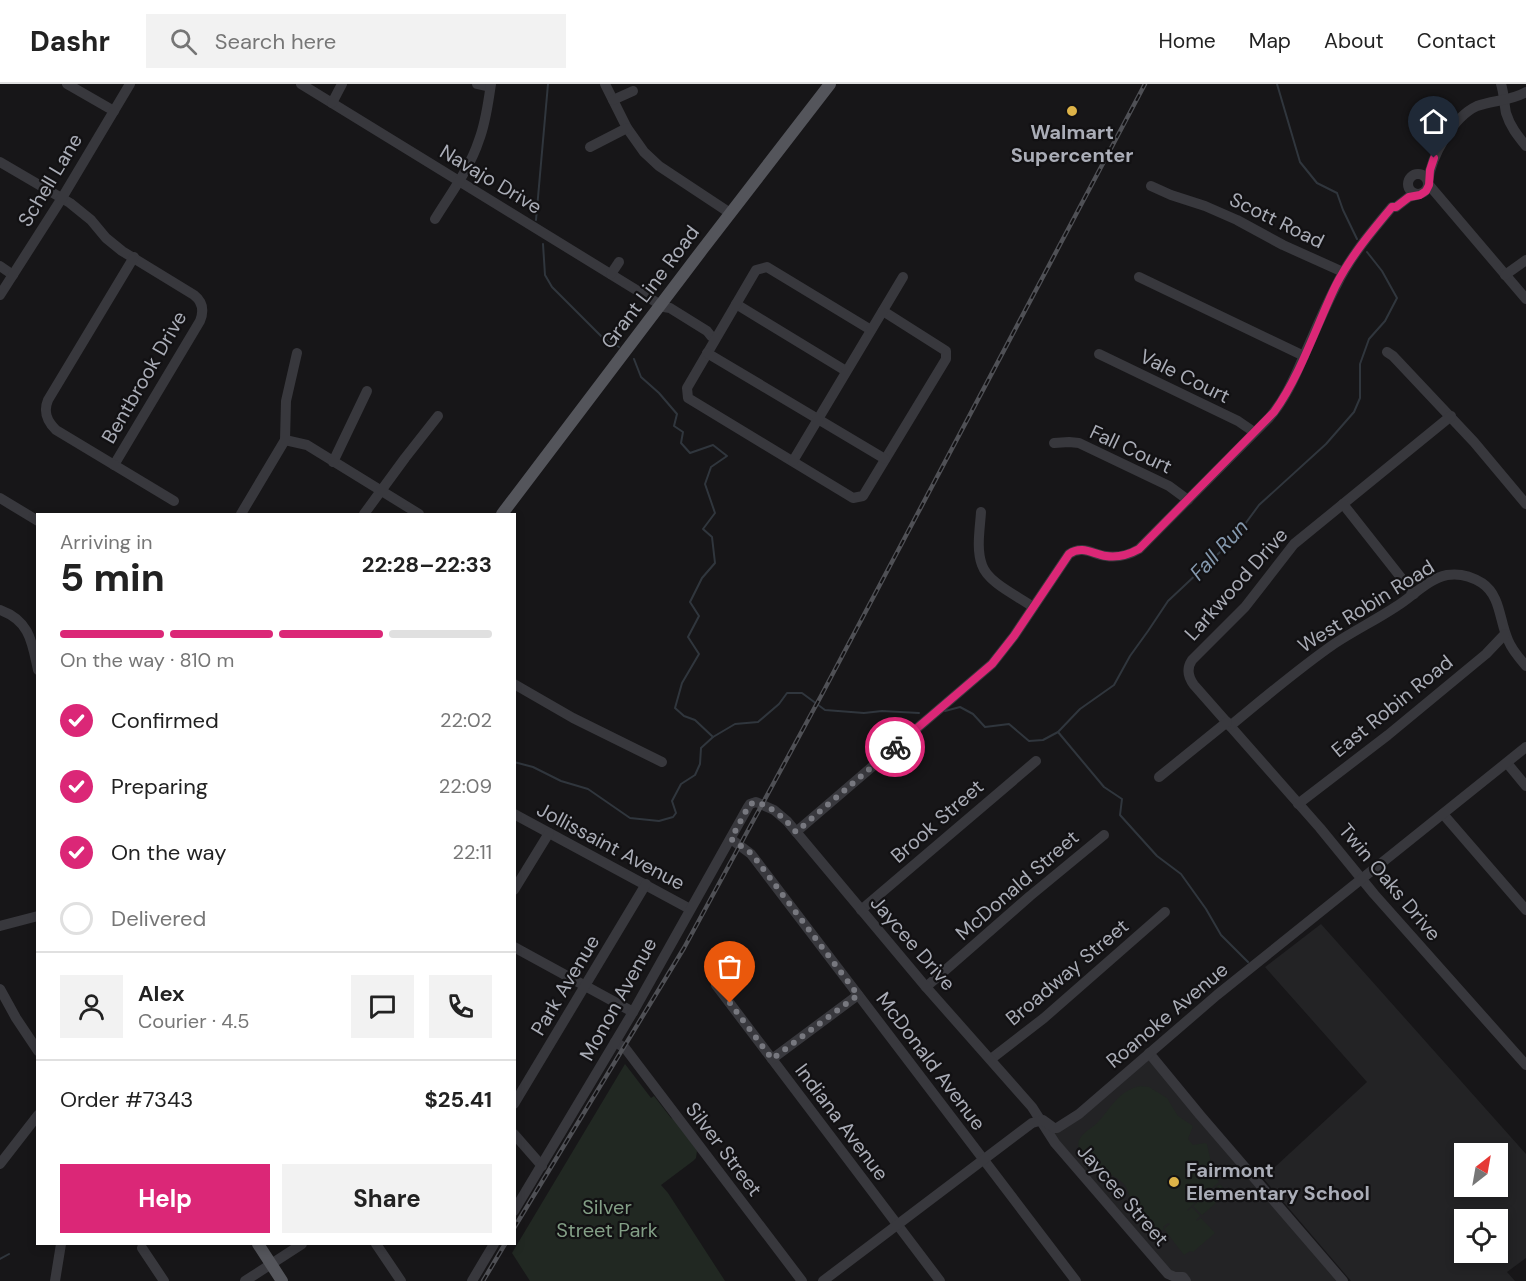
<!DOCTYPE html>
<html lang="en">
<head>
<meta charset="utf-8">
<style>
	:root { --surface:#fff; --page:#f2f2f2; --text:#222; --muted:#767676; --line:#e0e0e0; --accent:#db2777 }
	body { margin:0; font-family:"DM Sans",sans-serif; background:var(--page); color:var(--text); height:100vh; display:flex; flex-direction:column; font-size:22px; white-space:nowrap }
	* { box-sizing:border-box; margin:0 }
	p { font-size:20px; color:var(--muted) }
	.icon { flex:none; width:33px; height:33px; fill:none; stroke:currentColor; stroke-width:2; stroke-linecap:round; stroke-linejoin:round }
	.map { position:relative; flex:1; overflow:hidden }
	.side { position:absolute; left:36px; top:429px; width:480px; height:732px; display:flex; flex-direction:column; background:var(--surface); border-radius:0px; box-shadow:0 3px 9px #0003 }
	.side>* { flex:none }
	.needle { width:39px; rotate:31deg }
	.tools { position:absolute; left:1454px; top:1059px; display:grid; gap:12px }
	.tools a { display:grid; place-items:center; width:54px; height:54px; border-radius:0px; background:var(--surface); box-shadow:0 3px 9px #0003; font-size:30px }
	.pin { position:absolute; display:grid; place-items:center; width:51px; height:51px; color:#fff; margin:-62px -26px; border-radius:50% 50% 50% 0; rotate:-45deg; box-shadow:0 0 6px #0007 }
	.pin .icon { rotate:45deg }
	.courier { position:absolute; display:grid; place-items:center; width:60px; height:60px; margin:-30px; border:4px solid #db2777; border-radius:50%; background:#fff; color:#222; box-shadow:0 2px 8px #0007 }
	.head em { font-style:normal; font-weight:700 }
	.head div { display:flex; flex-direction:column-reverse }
	.head { display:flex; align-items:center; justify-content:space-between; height:102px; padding:0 24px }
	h1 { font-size:39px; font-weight:700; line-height:45px }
	.bar { display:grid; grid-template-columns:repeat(4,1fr); gap:9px 6px; align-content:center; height:72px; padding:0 24px }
	.bar i { height:8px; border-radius:4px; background:var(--line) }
	.bar .selected { background:var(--accent) }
	.bar p { grid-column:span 4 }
	.line { display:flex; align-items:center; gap:15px; padding:0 24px; border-top:2px solid var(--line) }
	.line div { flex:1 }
	.round { display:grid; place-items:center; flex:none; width:63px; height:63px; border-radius:0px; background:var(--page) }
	ol { padding:0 24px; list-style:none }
	li { display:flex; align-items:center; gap:18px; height:66px }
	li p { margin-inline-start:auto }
	li .icon { padding:6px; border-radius:50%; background:var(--accent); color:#fff; stroke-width:4 }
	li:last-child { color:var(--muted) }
	li i { width:33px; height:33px; border:3px solid var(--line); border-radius:50% }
	.action { display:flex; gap:12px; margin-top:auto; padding:12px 24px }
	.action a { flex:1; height:69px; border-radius:0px; background:var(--accent); color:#fff; font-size:24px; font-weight:700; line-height:69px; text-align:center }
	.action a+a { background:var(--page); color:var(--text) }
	header { display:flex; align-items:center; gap:36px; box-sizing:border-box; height:84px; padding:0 30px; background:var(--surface); border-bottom:2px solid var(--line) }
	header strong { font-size:28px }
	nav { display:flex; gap:33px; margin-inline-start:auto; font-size:21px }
	.search { width:420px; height:54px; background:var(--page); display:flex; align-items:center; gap:15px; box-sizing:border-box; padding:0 21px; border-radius:0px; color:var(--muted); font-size:22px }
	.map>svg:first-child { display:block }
	.built { fill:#232325; fill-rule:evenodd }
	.green { fill:#212822 }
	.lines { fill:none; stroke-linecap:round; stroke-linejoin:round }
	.stream { stroke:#30363d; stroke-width:2 }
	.minor { stroke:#38383d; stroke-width:10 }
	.major { stroke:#54555b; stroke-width:12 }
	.rail-casing { stroke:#4f5055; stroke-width:4.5 }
	.rail { stroke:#121113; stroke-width:2; stroke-dasharray:7; stroke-linecap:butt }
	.done { stroke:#77787f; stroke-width:6; stroke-dasharray:0 10.8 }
	.route { stroke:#db2777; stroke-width:8 }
	.poi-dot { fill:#deb348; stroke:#121113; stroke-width:2 }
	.labels { text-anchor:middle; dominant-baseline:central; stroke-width:4.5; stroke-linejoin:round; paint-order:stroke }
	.poi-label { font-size:20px; font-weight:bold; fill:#aaadb7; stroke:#121113 }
	.street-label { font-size:20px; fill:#aaadb7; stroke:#121113 }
	.park-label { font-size:20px; fill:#839f86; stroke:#121113 }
	.water-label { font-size:21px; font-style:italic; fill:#8599ae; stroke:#121113 }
</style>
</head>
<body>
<header>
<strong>Dashr</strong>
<div class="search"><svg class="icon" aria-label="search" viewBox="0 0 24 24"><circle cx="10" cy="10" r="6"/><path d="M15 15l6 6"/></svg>Search here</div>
<nav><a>Home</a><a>Map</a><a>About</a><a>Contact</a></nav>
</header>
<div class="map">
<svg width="1526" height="1197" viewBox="0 0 1526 1197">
	<rect width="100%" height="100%" fill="#171618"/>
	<g class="built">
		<path d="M1321,840L1526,1070V1174L1507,1188L1515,1197H1351L1263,1094L1367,998L1265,883ZM1464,1070H1497V1102H1464ZM1464,1136H1497V1168H1464Z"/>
		<polygon points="1148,974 1339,1197 1180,1197 1053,1050 1072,1039"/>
	</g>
	<g class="green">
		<polygon points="625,980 651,1014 654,1012 671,1034 674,1035 697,1067 696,1074 693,1077 661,1101 668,1109 725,1197 530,1197 512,1169"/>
		<path d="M1140,1002L1149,1003L1167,1014L1178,1032L1193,1042L1188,1055L1193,1061L1205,1059L1207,1060L1213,1088L1219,1098L1187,1126L1188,1127L1192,1123L1200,1132L1196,1136L1197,1137L1201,1134L1215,1149L1193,1168L1190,1167L1184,1171L1164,1145L1170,1140L1168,1139L1163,1143L1164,1145C1159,1148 1154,1151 1148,1148C1142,1141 1137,1133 1133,1125C1130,1116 1129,1105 1123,1099C1111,1087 1084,1081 1079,1065C1075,1051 1091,1046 1099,1037C1112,1022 1119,1007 1140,1002Z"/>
		<polygon points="1220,1100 1228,1109 1218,1117 1210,1108"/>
		<polygon points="1208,1110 1216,1119 1202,1131 1193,1122"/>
	</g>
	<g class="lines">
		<g class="stream">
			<polyline points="1277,0 1300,78 1317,99 1337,109 1343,126 1357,155"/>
			<polyline points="536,136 548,0"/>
			<polyline points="543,160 545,191 552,203 603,254 619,263"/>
			<polyline points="634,275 641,293 659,309 677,330 674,342 683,348 681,359 690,369 713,361 727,372 711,383 705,400 715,429 703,445 712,453 715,479 702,494 690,518 699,532 688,553 699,570 682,599 675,624 684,632 695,636 713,653"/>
			<polyline points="945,627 960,623 973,630 985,643 1009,640 1029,657 1043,656 1058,648 1080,625 1114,601 1130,572 1148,547 1168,517 1234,455 1259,421 1326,360 1354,328 1360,314 1360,280 1369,255 1385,237 1397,214 1382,187 1367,168"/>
			<polyline points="1058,648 1104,703 1122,715 1120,731 1157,772 1181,790 1206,825 1221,851 1248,878"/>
			<polyline points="514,678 533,683 561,697 588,705 630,734 659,737 673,733 676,729 672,717 681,700 695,691 700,680 701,664 713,653 735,640 758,638 779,620 787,609 802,609 825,626 864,629 882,627 919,629"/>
			<polyline points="0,1175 9,1170"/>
		</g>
		<g class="minor">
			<polyline points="67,0 114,27"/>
			<polyline points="301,0 664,223 670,224 707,247 711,252 715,255"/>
			<polyline points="477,0 490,3"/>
			<polyline points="605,0 627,44 644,68 659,82 730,129"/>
			<path d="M1501,0C1504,9 1504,19 1506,29C1510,42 1517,51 1526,62"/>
			<polyline points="613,16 633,7"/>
			<polyline points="332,19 342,0"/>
			<polyline points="590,63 627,44"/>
			<path d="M0,78L70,119L91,136L106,154L122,167L194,211C203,218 204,227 200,237L114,381"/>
			<circle cx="1418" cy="100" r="10"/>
			<path d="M1428,98C1431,72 1453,33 1477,22C1493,16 1511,17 1526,8"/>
			<polyline points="1429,101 1526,215"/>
			<polyline points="1151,102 1171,111 1205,122 1237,136 1283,161 1343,188"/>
			<path d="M435,135C451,109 470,84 479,56C486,38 488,19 491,0"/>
			<path d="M134,173L48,316C43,328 47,337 56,346L174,417"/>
			<polyline points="0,182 13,191"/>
			<polyline points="611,190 619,178"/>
			<polyline points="1505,191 1526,176"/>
			<polyline points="1139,193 1304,272"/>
			<polyline points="0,211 62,114 130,0"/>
			<polyline points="736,220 846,287"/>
			<polyline points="871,246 767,183 756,186 687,304 688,314 853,414 863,412 946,275 946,267 883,227"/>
			<polyline points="1387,268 1393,272 1474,358 1526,420"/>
			<polyline points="707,269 885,375"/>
			<polyline points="1099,270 1238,337 1254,348"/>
			<path d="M1451,332L1294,460L1245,523L1192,576C1186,585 1188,593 1194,601L1320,744L1374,810L1526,981"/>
			<polyline points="285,356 307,361 419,430"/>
			<polyline points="1054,359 1069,358 1079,359 1169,402 1188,416"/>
			<polyline points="793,377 903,193"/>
			<polyline points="333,378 367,307"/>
			<polyline points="0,414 38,437"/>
			<polyline points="1343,420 1414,510"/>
			<path d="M981,428C980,445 976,465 982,481C988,499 1018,512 1033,523"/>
			<polyline points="241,430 285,356 286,317 297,269"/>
			<polyline points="364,430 405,374 438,332"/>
			<path d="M0,526C30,537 32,558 38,586"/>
			<polyline points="514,600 573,634 662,678"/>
			<path d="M1230,642C1264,614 1298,585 1334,560C1355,546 1376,536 1397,522C1413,512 1428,495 1447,491C1460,489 1471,492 1482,499C1501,512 1499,536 1508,556C1512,566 1519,574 1526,582"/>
			<polyline points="1507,679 1526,702"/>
			<polyline points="1159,693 1227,638"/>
			<polyline points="1298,720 1388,651 1486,570 1505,550"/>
			<polyline points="514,730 690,825"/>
			<polyline points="1443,730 1526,826"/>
			<path d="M796,748L992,580L1014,552L1069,470C1083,461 1092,470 1106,472C1118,474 1129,471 1139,465L1269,334C1284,317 1294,295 1303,274C1314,250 1324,225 1336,202C1350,173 1371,148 1392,123H1396L1409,113L1417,111"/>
			<polyline points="731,755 751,770 1076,1197"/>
			<polyline points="514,806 549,749"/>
			<polyline points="861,826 1036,677"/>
			<polyline points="0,842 38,832"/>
			<polyline points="514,863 633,928"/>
			<polyline points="716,901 940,1197"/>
			<polyline points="926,903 1030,812 1104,751"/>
			<polyline points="0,905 16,934 38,967"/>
			<polyline points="615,958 625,964 802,1197"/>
			<polyline points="1149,969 1200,1031 1343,1197"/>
			<polyline points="772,975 858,911"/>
			<polyline points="991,975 1044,934 1165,828"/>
			<polyline points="514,1020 646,800"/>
			<polyline points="514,1050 542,1082"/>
			<polyline points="0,1080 38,1031"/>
			<polyline points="514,1127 633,928 748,723 750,720 756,718 774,726 787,737 926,903 1032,1023 1055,1059 1168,1190 1175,1193 1183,1193 1186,1197"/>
			<polyline points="376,1160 401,1197"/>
			<polyline points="142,1164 164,1197"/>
			<polyline points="55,1197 61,1160"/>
			<polyline points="245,1197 302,1160"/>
			<polyline points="472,1197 494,1160"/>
			<polyline points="823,1197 1032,1039 1043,1036 1054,1044 1057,1044 1079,1030 1217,911 1526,663"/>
		</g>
		<g class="major">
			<polyline points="502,430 702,166 830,0"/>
			<polyline points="258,1160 282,1197"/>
		</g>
		<defs>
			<g id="rail">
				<polyline points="514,1144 684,864 821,612 1145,0"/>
				<polyline points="483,1197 505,1160"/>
			</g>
		</defs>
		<use href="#rail" class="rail-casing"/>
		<use href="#rail" class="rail"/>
	</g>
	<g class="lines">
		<path class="done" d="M730,919L772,975L858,911L752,770L731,755L748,723L750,720L756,718C774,724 784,734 796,748L895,663"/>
		<path class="route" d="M895,663L992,580L1014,552L1069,470C1082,461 1093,470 1106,472C1118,474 1128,471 1139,465L1274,328C1300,292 1316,243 1335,203C1350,173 1371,148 1392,123H1396L1409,113L1420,111L1426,107L1429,101L1430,86L1434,74"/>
	</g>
	<g class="poi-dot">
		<circle cx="1072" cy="27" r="6"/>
		<circle cx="1174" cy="1098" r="6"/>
	</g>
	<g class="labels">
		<g class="poi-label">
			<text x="1072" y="48">Walmart<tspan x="1072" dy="23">Supercenter</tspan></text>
			<text x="1186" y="1086" text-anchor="start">Fairmont<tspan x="1186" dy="23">Elementary School</tspan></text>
		</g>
		<g class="street-label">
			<text transform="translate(491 95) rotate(31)">Navajo Drive</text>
			<text transform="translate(50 96) rotate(-59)">Schell Lane</text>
			<text transform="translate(1277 136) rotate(26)">Scott Road</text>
			<text transform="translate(650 203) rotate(-53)">Grant Line Road</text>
			<text transform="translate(1185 292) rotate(26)">Vale Court</text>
			<text transform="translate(144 293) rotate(-60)">Bentbrook Drive</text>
			<text transform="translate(1131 365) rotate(25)">Fall Court</text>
			<text transform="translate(1236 500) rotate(-48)">Larkwood Drive</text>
			<text transform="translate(1366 522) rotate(-32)">West Robin Road</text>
			<text transform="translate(1392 622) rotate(-39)">East Robin Road</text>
			<text transform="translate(937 737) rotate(-41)">Brook Street</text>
			<text transform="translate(611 762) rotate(28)">Jollissaint Avenue</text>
			<text transform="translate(1390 798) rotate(50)">Twin Oaks Drive</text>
			<text transform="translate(1017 801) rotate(-41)">McDonald Street</text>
			<text transform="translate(913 859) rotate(49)">Jaycee Drive</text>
			<text transform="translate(1067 888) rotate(-40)">Broadway Street</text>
			<text transform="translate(565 901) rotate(-59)">Park Avenue</text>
			<text transform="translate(618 915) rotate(-61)">Monon Avenue</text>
			<text transform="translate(1167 931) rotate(-40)">Roanoke Avenue</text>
			<text transform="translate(931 977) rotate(53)">McDonald Avenue</text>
			<text transform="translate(842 1038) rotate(53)">Indiana Avenue</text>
			<text transform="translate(724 1065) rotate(53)">Silver Street</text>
			<text transform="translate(1123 1111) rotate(49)">Jaycee Street</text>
		</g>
		<g class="park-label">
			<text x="607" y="1123">Silver<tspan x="607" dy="23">Street Park</tspan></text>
		</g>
		<g class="water-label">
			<text transform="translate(1219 466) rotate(-47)">Fall Run</text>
		</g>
	</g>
</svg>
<div class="tools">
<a><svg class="needle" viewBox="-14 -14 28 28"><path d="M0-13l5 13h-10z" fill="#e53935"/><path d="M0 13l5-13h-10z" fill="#767676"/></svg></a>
<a><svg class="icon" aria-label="locate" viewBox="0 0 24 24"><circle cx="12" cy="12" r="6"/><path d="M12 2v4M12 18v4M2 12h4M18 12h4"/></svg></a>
</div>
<div class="pin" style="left:730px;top:919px;background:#ea580c"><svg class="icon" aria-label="bag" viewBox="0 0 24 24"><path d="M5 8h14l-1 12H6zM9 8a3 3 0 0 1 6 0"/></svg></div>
<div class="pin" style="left:1434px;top:74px;background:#1f2937"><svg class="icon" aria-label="home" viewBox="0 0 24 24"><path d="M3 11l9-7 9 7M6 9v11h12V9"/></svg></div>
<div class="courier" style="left:895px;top:663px"><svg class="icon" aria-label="bike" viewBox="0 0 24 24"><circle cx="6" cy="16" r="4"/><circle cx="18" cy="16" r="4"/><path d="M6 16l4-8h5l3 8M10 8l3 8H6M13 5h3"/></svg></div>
<section class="side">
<div class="head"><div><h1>5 min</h1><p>Arriving in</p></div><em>22:28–22:33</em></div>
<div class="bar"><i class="selected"></i><i class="selected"></i><i class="selected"></i><i></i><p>On the way · 810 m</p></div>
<ol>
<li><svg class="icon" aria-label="check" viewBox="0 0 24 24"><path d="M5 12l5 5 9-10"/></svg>Confirmed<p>22:02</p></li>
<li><svg class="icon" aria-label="check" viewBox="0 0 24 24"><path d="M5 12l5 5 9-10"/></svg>Preparing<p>22:09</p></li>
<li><svg class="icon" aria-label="check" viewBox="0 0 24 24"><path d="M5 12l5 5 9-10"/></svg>On the way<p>22:11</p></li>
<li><i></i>Delivered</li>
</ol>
<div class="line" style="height:108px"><a class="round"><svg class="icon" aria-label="person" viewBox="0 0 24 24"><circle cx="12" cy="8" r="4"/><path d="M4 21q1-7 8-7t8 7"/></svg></a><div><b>Alex</b><p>Courier · 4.5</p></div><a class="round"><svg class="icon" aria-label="chat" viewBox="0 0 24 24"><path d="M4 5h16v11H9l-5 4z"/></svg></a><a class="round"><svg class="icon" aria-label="phone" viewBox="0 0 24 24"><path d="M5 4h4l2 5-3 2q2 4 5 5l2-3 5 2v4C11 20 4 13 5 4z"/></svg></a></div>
<div class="line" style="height:78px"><div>Order #7343</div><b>$25.41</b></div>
<div class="action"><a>Help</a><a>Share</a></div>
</section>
</div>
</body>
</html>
